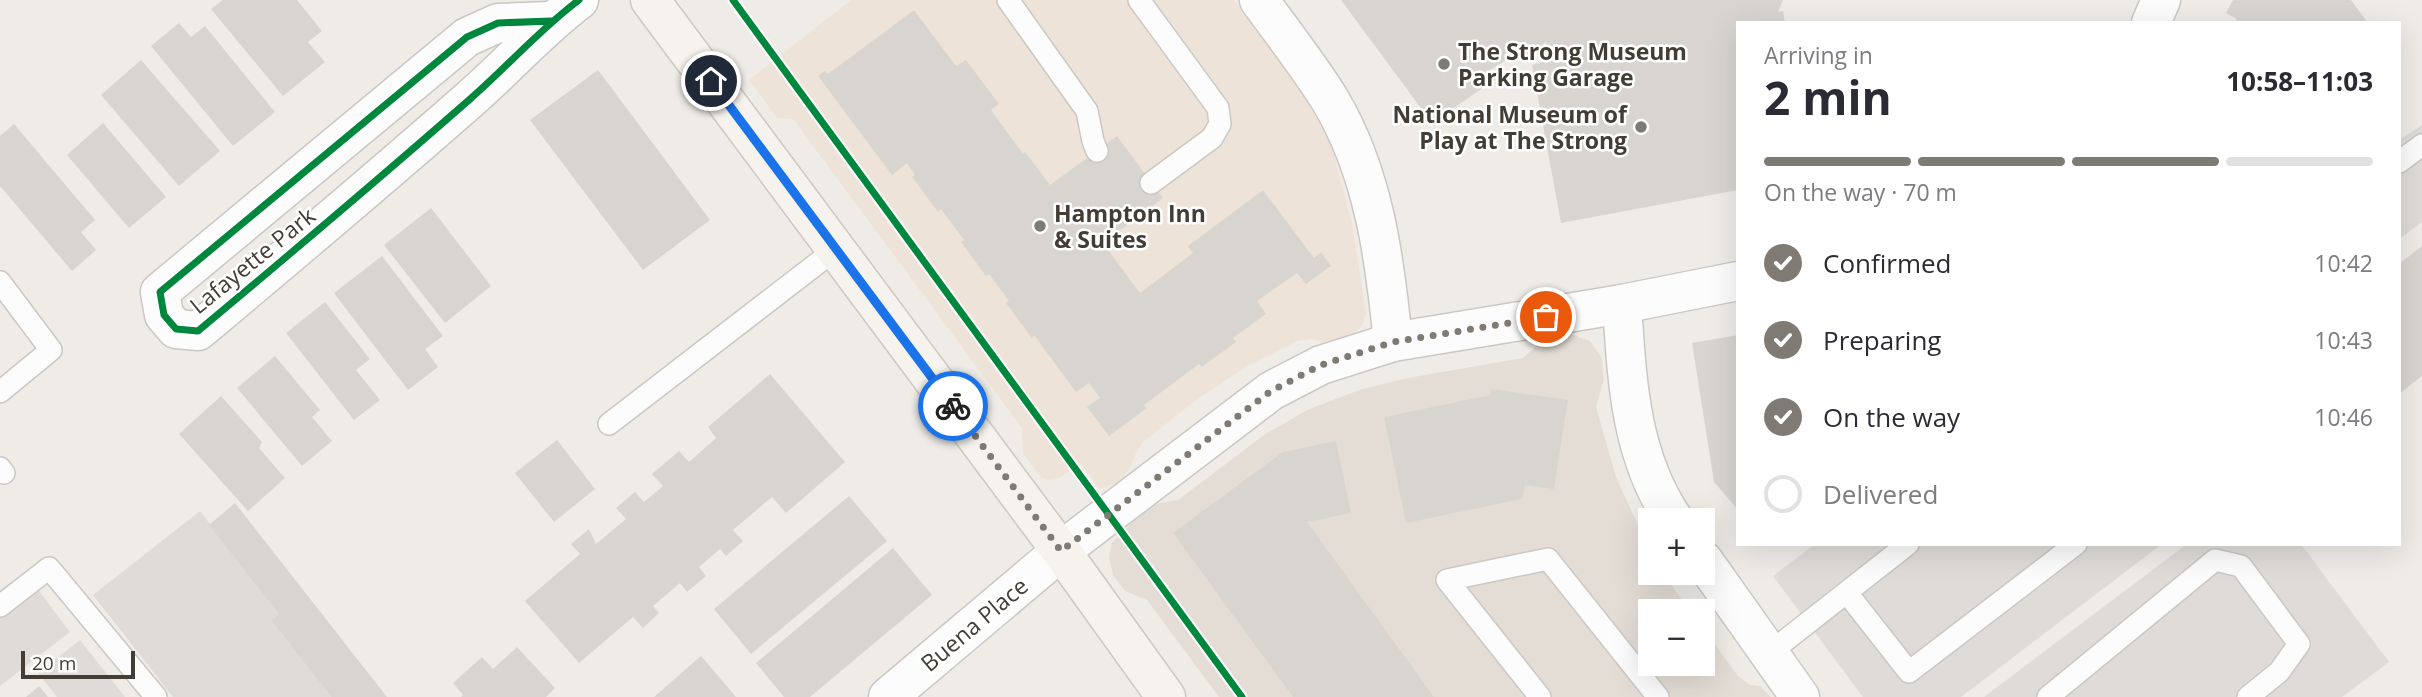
<!DOCTYPE html>
<html lang="en">
<head>
<meta charset="utf-8">
<style>
	:root { --surface:#fff; --page:#f7f7f7; --text:#2b2b33; --muted:#7c7c81; --line:#e1e1e2; --accent:#807a74 }
	body { margin:0; font-family:"Open Sans",sans-serif; background:var(--page); color:var(--text); height:100vh; display:flex; flex-direction:column; font-size:26px; white-space:nowrap }
	* { box-sizing:border-box; margin:0 }
	p { font-size:23px; color:var(--muted) }
	.icon { flex:none; width:38px; height:38px; fill:none; stroke:currentColor; stroke-width:2; stroke-linecap:round; stroke-linejoin:round }
	.map { position:relative; flex:1; overflow:hidden }
	.details { position:absolute; left:1736px; top:21px; width:665px; height:525px; display:flex; flex-direction:column; background:var(--surface); border-radius:0px; box-shadow:0 7px 28px #0002 }
	.details>* { flex:none }
	.fabs { position:absolute; left:1638px; top:508px; display:grid; gap:14px }
	.fabs a { display:grid; place-items:center; width:77px; height:77px; border-radius:0px; background:var(--surface); box-shadow:0 7px 28px #0002; font-size:35px }
	.scale { position:absolute; left:21px; bottom:18px; width:114px; box-sizing:border-box; padding-left:7px; border:4px solid #443d35; border-top:0; font-size:19px; line-height:24px; white-space:nowrap; color:#443d35; -webkit-text-stroke:5px #fff; paint-order:stroke }
	.pin { position:absolute; display:grid; place-items:center; width:60px; height:60px; color:#fff; margin:-30px; border:4px solid #fff; border-radius:50%; box-shadow:0 2px 7px #0007 }
	.courier { position:absolute; display:grid; place-items:center; width:70px; height:70px; margin:-35px; border:5px solid #1a73e8; border-radius:50%; background:#fff; color:#222; box-shadow:0 2px 9px #0007 }
	.head em { font-style:normal; font-weight:700 }
	.head div { display:flex; flex-direction:column-reverse }
	.head { display:flex; align-items:center; justify-content:space-between; height:119px; padding:0 28px }
	h1 { font-size:46px; font-weight:700; line-height:52px }
	.bar { display:grid; grid-template-columns:repeat(4,1fr); gap:10px 7px; align-content:center; height:84px; padding:0 28px }
	.bar i { height:9px; border-radius:5px; background:var(--line) }
	.bar .on { background:var(--accent) }
	.bar p { grid-column:span 4 }
	ol { padding:0 28px; list-style:none }
	li { display:flex; align-items:center; gap:21px; height:77px }
	li p { margin-inline-start:auto }
	li .icon { padding:7px; border-radius:50%; background:var(--accent); color:#fff; stroke-width:4 }
	li:last-child { color:var(--muted) }
	li i { width:38px; height:38px; border:4px solid var(--line); border-radius:50% }
	.map>svg:first-child { display:block }
	.residential { fill:#e3ddd6 }
	.commercial { fill:#eee3d8 }
	.parking { fill:#dedbd8 }
	.building { fill:#d8d5d1 }
	.lines { fill:none; stroke-linecap:round; stroke-linejoin:round }
	.lane-casing { stroke:#cbc8c4; stroke-width:24 }
	.street-casing { stroke:#cbc8c4; stroke-width:41 }
	.secondary-casing { stroke:#cec8bf; stroke-width:41 }
	.lane { stroke:#fdfcfc; stroke-width:21 }
	.street { stroke:#fdfcfc; stroke-width:38 }
	.secondary { stroke:#f6f3ee; stroke-width:38 }
	.cycleway-casing { stroke:#fff; stroke-width:11 }
	.cycleway { stroke:#00873e; stroke-width:7 }
	.done { stroke:#807a74; stroke-width:7; stroke-dasharray:0 12.6 }
	.route { stroke:#1a73e8; stroke-width:9 }
	.poi-dot { fill:#807a74; stroke:#fff; stroke-width:2.5 }
	.labels { text-anchor:middle; dominant-baseline:central; stroke-width:5; stroke-linejoin:round; paint-order:stroke }
	.poi-label { font-size:23px; font-weight:bold; fill:#443d35; stroke:#fff; text-anchor:start }
	.street-label { font-size:23px; fill:#443d35; stroke:#fff }
</style>
</head>
<body>
<div class="map">
<svg width="2422" height="697" viewBox="0 0 2422 697">
	<rect width="100%" height="100%" fill="#efece8"/>
	<polygon class="residential" points="1571,334 1590,341 1601,357 1604,379 1596,407 1616,477 1650,551 1650,572 1662,572 1690,611 1650,611 1650,663 1703,663 1703,628 1738,676 1750,685 1760,686 1771,697 1219,697 1147,600 1125,591 1113,575 1109,557 1112,543 1149,505 1178,500 1264,435 1307,410 1362,389 1408,378 1523,358 1549,335"/>
	<polygon class="commercial" points="851,0 1234,0 1302,92 1332,147 1352,224 1366,313 1362,326 1348,338 1326,342 1312,339 1298,341 1246,367 1195,401 1143,442 1136,453 1130,469 1117,483 1100,489 1081,464 1057,479 1048,480 1041,477 1023,454 1022,428 793,119 777,118 749,80"/>
	<g class="parking">
		<polygon points="2422,125 2422,222 2399,239 2399,140"/>
		<polygon points="200,511 279,614 271,620 331,697 173,697 93,595"/>
		<polygon points="1815,544 2162,544 1961,697 1863,697 1773,576"/>
		<polygon points="2187,544 2301,544 2389,662 2342,697 1984,697"/>
		<polygon points="32,582 70,632 0,686 0,606"/>
		<polygon points="80,640 125,697 57,697 38,673"/>
	</g>
	<g class="building">
		<polygon points="223,0 297,0 322,31 308,42 325,62 283,96 211,9"/>
		<polygon points="1341,0 1783,0 1778,12 1783,11 1785,23 1738,23 1738,190 1561,223 1532,65 1549,60 1546,42 1526,59 1521,51 1490,70 1496,79 1432,123"/>
		<polygon points="2233,0 2351,0 2368,23 2234,23 2237,19 2226,13"/>
		<polygon points="914,10 956,66 966,60 999,104 991,110 1023,154 1025,152 1050,185 1117,136 1163,198 1103,243 1140,293 1193,253 1188,246 1263,190 1314,258 1321,252 1331,266 1306,284 1297,273 1257,301 1266,314 1233,338 1236,342 1202,367 1199,364 1144,405 1147,408 1109,436 1087,407 1100,398 1089,383 1076,392 1034,335 1032,338 1006,303 1009,301 989,274 986,276 961,242 964,240 941,209 938,212 912,177 915,175 907,163 892,175 818,76 825,71 828,74"/>
		<polygon points="179,23 191,37 205,26 275,112 233,146 151,46"/>
		<polygon points="141,60 220,151 179,186 101,95"/>
		<polygon points="598,70 710,220 643,270 530,120"/>
		<polygon points="103,123 166,197 129,228 67,155"/>
		<polygon points="14,124 95,220 81,232 96,250 72,271 0,186 0,136"/>
		<polygon points="431,208 491,286 445,323 384,245"/>
		<polygon points="2422,246 2422,376 2399,394 2399,264"/>
		<polygon points="382,256 443,336 425,349 438,367 408,390 334,293"/>
		<polygon points="325,302 370,359 356,370 380,400 354,420 286,333"/>
		<polygon points="1738,335 1738,510 1714,482 1692,343"/>
		<polygon points="275,356 320,410 312,417 332,441 302,466 237,388"/>
		<polygon points="770,374 845,462 786,513 772,497 733,530 743,541 726,556 720,549 699,567 706,576 687,592 680,583 653,606 659,613 643,628 633,617 579,663 525,601 580,554 571,544 589,529 596,544 626,519 616,508 635,492 644,502 663,486 652,474 679,451 689,462 716,438 708,427"/>
		<polygon points="1491,389 1568,400 1554,489 1525,485 1522,499 1406,523 1384,417 1491,395"/>
		<polygon points="221,396 262,442 259,448 285,478 248,511 179,434"/>
		<polygon points="557,440 595,489 554,522 515,473"/>
		<polygon points="1336,441 1351,513 1307,522 1434,697 1293,697 1173,533 1283,452"/>
		<polygon points="849,496 887,541 751,654 714,609"/>
		<polygon points="235,503 387,697 331,697 271,620 279,614 209,525"/>
		<polygon points="893,548 932,595 810,697 784,697 756,663"/>
		<polygon points="517,647 555,688 546,697 461,697 463,695 453,683 482,657 493,669"/>
		<polygon points="701,656 736,697 654,697"/>
		<polygon points="39,686 48,697 26,697"/>
	</g>
	<g class="lines">
		<defs>
			<g id="lane">
				<polyline points="1008,0 1087,111 1093,141 1097,151"/>
				<polyline points="1139,0 1218,108 1220,124 1212,138 1151,183"/>
				<polyline points="2399,162 2422,145"/>
				<polyline points="0,282 51,350 0,392"/>
				<polyline points="609,424 836,249"/>
				<polyline points="0,468 4,473"/>
				<polyline points="1847,593 1909,672 2076,544"/>
				<polyline points="0,606 49,568 156,697"/>
				<polyline points="1768,654 1908,544"/>
				<polyline points="1540,697 1447,580 1548,559 1658,697"/>
				<polyline points="2048,697 2215,560 2241,566 2299,644 2279,672 2248,697"/>
			</g>
			<g id="street">
				<path d="M1259,0C1283,33 1309,66 1330,100C1374,173 1385,260 1393,342"/>
				<path d="M551,21L498,23L467,37L160,292L164,315L176,329L198,331C289,255 380,178 469,100C507,67 539,30 579,0"/>
				<polyline points="2151,23 2161,0"/>
				<path d="M1622,304C1627,380 1630,456 1674,520"/>
				<polyline points="1703,560 1800,697"/>
				<polyline points="888,697 1061,551 1108,515 1271,391 1321,365 1393,342 1622,304 1738,281"/>
			</g>
			<polyline id="secondary" points="650,0 1061,551 1166,697"/>
		</defs>
		<use href="#lane" class="lane-casing"/>
		<use href="#street" class="street-casing"/>
		<use href="#secondary" class="secondary-casing"/>
		<use href="#lane" class="lane"/>
		<use href="#street" class="street"/>
		<use href="#secondary" class="secondary"/>
		<defs>
			<g id="cycleway">
				<polyline points="733,0 1242,697"/>
				<path d="M551,21L498,23L467,37L160,292L164,315L176,329L198,331C289,255 380,178 469,100C507,67 539,30 579,0"/>
			</g>
		</defs>
		<use href="#cycleway" class="cycleway-casing"/>
		<use href="#cycleway" class="cycleway"/>
	</g>
	<g class="lines">
		<polyline class="done" points="953,406 1061,551 1271,391 1321,365 1393,342 1546,317"/>
		<polyline class="route" points="711,81 953,406"/>
	</g>
	<g class="poi-dot">
		<circle cx="1444" cy="64" r="7"/>
		<circle cx="1641" cy="127" r="7"/>
		<circle cx="1040" cy="226" r="7"/>
	</g>
	<g class="labels">
		<g class="poi-label">
			<text x="1458" y="51">The Strong Museum<tspan x="1458" dy="26">Parking Garage</tspan></text>
			<text x="1627" y="114" text-anchor="end">National Museum of<tspan x="1627" dy="26">Play at The Strong</tspan></text>
			<text x="1054" y="213">Hampton Inn<tspan x="1054" dy="26">&amp; Suites</tspan></text>
		</g>
		<g class="street-label">
			<text transform="translate(252 260) rotate(-39)">Lafayette Park</text>
			<text transform="translate(974 624) rotate(-40)">Buena Place</text>
		</g>
	</g>
</svg>
<div class="fabs">
<a>+</a>
<a>−</a>
</div>
<div class="scale">20 m</div>
<div class="pin" style="left:1546px;top:317px;background:#ea580c"><svg class="icon" aria-label="bag" viewBox="0 0 24 24"><path d="M5 8h14l-1 12H6zM9 8a3 3 0 0 1 6 0"/></svg></div>
<div class="pin" style="left:711px;top:81px;background:#1f2937"><svg class="icon" aria-label="home" viewBox="0 0 24 24"><path d="M3 11l9-7 9 7M6 9v11h12V9"/></svg></div>
<div class="courier" style="left:953px;top:406px"><svg class="icon" aria-label="bike" viewBox="0 0 24 24"><circle cx="6" cy="16" r="4"/><circle cx="18" cy="16" r="4"/><path d="M6 16l4-8h5l3 8M10 8l3 8H6M13 5h3"/></svg></div>
<section class="details">
<div class="head"><div><h1>2 min</h1><p>Arriving in</p></div><em>10:58–11:03</em></div>
<div class="bar"><i class="on"></i><i class="on"></i><i class="on"></i><i></i><p>On the way · 70 m</p></div>
<ol>
<li><svg class="icon" aria-label="check" viewBox="0 0 24 24"><path d="M5 12l5 5 9-10"/></svg>Confirmed<p>10:42</p></li>
<li><svg class="icon" aria-label="check" viewBox="0 0 24 24"><path d="M5 12l5 5 9-10"/></svg>Preparing<p>10:43</p></li>
<li><svg class="icon" aria-label="check" viewBox="0 0 24 24"><path d="M5 12l5 5 9-10"/></svg>On the way<p>10:46</p></li>
<li><i></i>Delivered</li>
</ol>
</section>
</div>
</body>
</html>
